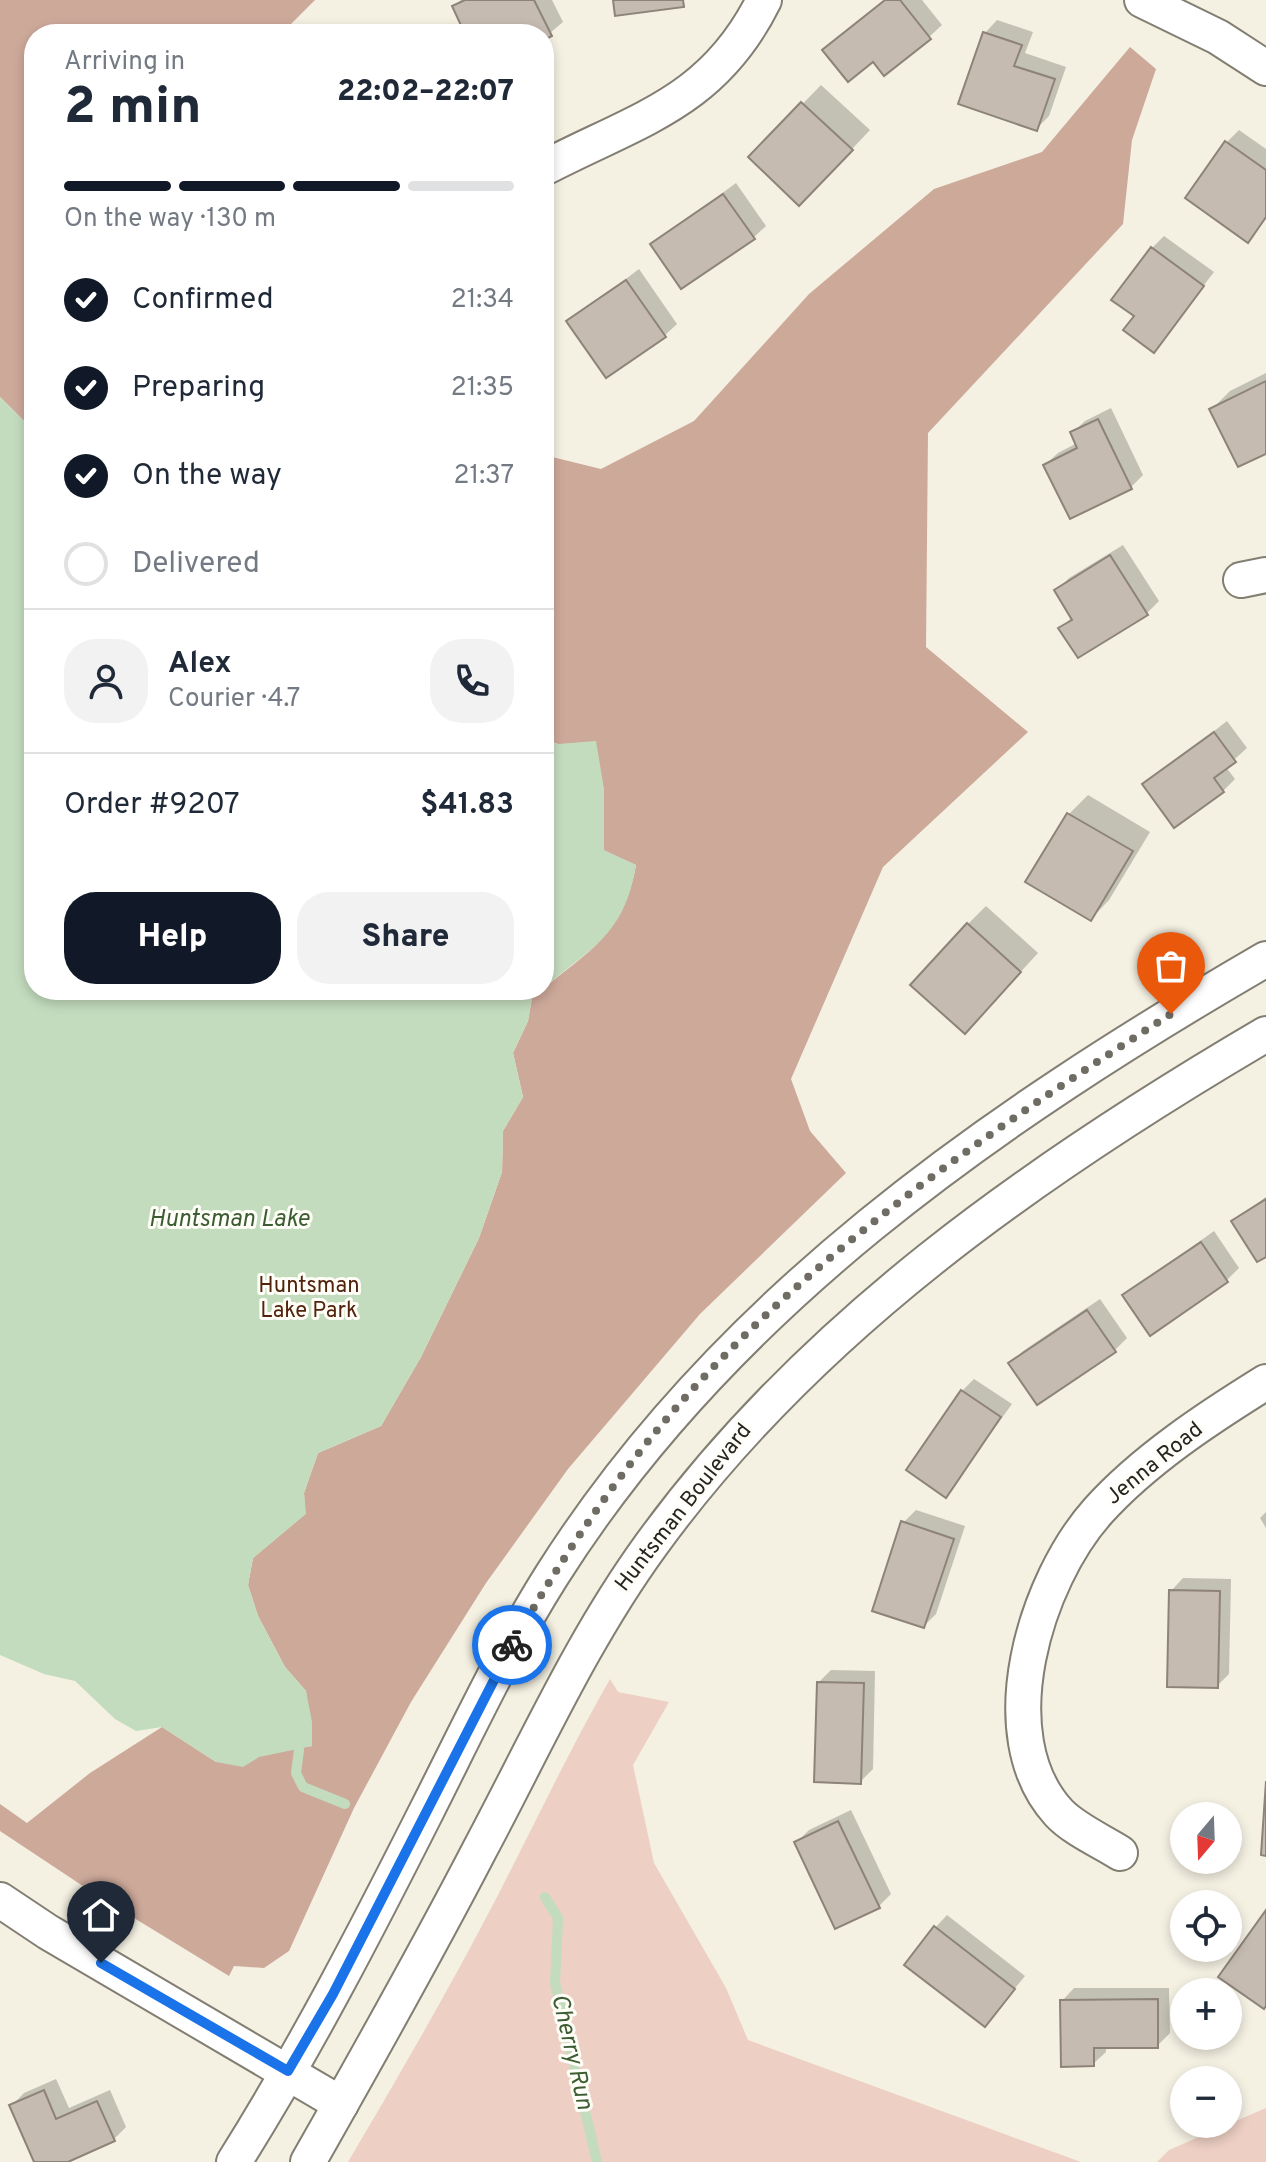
<!DOCTYPE html>
<html lang="en">
<head>
<meta charset="utf-8">
<style>
	:root { --surface:#fff; --page:#f2f2f3; --text:#1f2937; --muted:#747a83; --line:#e0e1e3; --accent:#111827 }
	body { margin:0; font-family:Overpass,sans-serif; background:var(--page); color:var(--text); height:100vh; display:flex; flex-direction:column; font-size:30px; white-space:nowrap }
	* { box-sizing:border-box; margin:0 }
	p { font-size:26px; color:var(--muted) }
	.icon { flex:none; width:44px; height:44px; fill:none; stroke:currentColor; stroke-width:2; stroke-linecap:round; stroke-linejoin:round }
	.map { position:relative; flex:1; overflow:hidden }
	.side { position:absolute; left:24px; top:24px; width:530px; height:976px; display:flex; flex-direction:column; background:var(--surface); border-radius:32px; box-shadow:0 4px 12px #0003 }
	.side>* { flex:none }
	.needle { width:52px; rotate:199deg }
	.controls { position:absolute; left:1170px; top:1802px; display:grid; gap:16px }
	.controls a { display:grid; place-items:center; width:72px; height:72px; border-radius:50%; background:var(--surface); box-shadow:0 4px 12px #0003; font-size:40px }
	.pin { position:absolute; display:grid; place-items:center; width:68px; height:68px; color:#fff; margin:-82px -34px; border-radius:50% 50% 50% 0; rotate:-45deg; box-shadow:0 0 8px #0007 }
	.pin .icon { rotate:45deg }
	.courier { position:absolute; display:grid; place-items:center; width:80px; height:80px; margin:-40px; border:6px solid #1a73e8; border-radius:50%; background:#fff; color:#222; box-shadow:0 2px 10px #0007 }
	.headline em { font-style:normal; font-weight:800 }
	.headline div { display:flex; flex-direction:column-reverse }
	.headline { display:flex; align-items:center; justify-content:space-between; height:136px; padding:0 40px }
	h1 { font-size:52px; font-weight:800; line-height:60px }
	.bar { display:grid; grid-template-columns:repeat(4,1fr); gap:12px 8px; align-content:center; height:96px; padding:0 40px }
	.bar i { height:10px; border-radius:6px; background:var(--line) }
	.bar .current { background:var(--accent) }
	.bar p { grid-column:span 4 }
	.line { display:flex; align-items:center; gap:20px; padding:0 40px; border-top:2px solid var(--line) }
	.line div { flex:1 }
	.round { display:grid; place-items:center; flex:none; width:84px; height:84px; border-radius:32px; background:var(--page) }
	ol { padding:0 40px; list-style:none }
	li { display:flex; align-items:center; gap:24px; height:88px }
	li p { margin-inline-start:auto }
	li .icon { padding:8px; border-radius:50%; background:var(--accent); color:#fff; stroke-width:4 }
	li:last-child { color:var(--muted) }
	li i { width:44px; height:44px; border:4px solid var(--line); border-radius:50% }
	.cta { display:flex; gap:16px; margin-top:auto; padding:16px 40px }
	.cta a { flex:1; height:92px; border-radius:32px; background:var(--accent); color:#fff; font-size:32px; font-weight:800; line-height:92px; text-align:center }
	.cta a+a { background:var(--page); color:var(--text) }
	.map>svg:first-child { display:block }
	.green { fill:#edcfc3 }
	.forest { fill:#cda99a }
	.water { fill:#c4dcbe }
	.shadow { fill:#0003 }
	.lines { fill:none; stroke-linecap:round; stroke-linejoin:round }
	.stream { stroke:#c4dcbe; stroke-width:10 }
	.building { fill:#c5bbb1; stroke:#8d8379; stroke-width:2 }
	.minor-casing { stroke:#827e72; stroke-width:38 }
	.minor { stroke:#fff; stroke-width:34 }
	.done { stroke:#6f6c64; stroke-width:8; stroke-dasharray:0 14.4 }
	.route { stroke:#1a73e8; stroke-width:10 }
	.labels { text-anchor:middle; dominant-baseline:central; stroke-width:6; stroke-linejoin:round; paint-order:stroke }
	.park-label { font-size:22px; fill:#52230c; stroke:#fffdf7 }
	.street-label { font-size:22px; fill:#272520; stroke:#fffdf7 }
	.water-label { font-size:24px; font-style:italic; fill:#3c5d32; stroke:#fffdf7 }
</style>
</head>
<body>
<div class="map">
<svg width="1266" height="2162" viewBox="0 0 1266 2162">
	<rect width="100%" height="100%" fill="#f4f0e2"/>
	<g class="green">
		<path d="M610,1679L618,1692L669,1702L633,1765L654,1863L726,1988L748,2040L1081,2162H348C400,2074 451,1986 498,1895C535,1823 570,1749 610,1679Z"/>
		<polygon points="1266,2108 1266,2162 1157,2162 1169,2150"/>
	</g>
	<g class="forest">
		<polygon points="0,0 315,0 281,34 34,34 34,431 0,397"/>
		<path d="M1130,47L1156,69L1132,140L1123,224L928,433L926,647L1028,732L883,867L791,1079L810,1131L846,1173L700,1314L568,1469L486,1583L411,1702L354,1808L289,1951L264,1968L234,1966L229,1976L98,1896L0,1831V1804L27,1823L90,1773L162,1727L216,1762L312,1746L306,1691L285,1667L258,1616L248,1585L253,1558L305,1514L304,1493L318,1453L381,1426L421,1357L479,1238L502,1172L503,1131L523,1097L513,1053L528,1021L532,998C583,954 623,939 636,865L604,851V789L558,744L544,739V455L601,469L694,421L809,294L934,189L1042,152Z"/>
	</g>
	<g class="water">
		<polygon points="0,397 34,431 34,990 542,990 532,998 528,1021 513,1053 523,1097 503,1131 502,1172 479,1238 421,1357 381,1426 318,1453 304,1493 306,1514 253,1558 248,1585 258,1616 285,1667 306,1691 312,1722 312,1746 259,1757 243,1767 216,1762 162,1727 136,1731 115,1719 75,1681 44,1674 0,1655"/>
		<path d="M544,739L558,744L596,741L604,789V850L636,865C624,935 594,945 544,988Z"/>
	</g>
	<g class="shadow">
		<polygon points="461,0 552,0 563,22 544,38 544,34 467,34 454,7"/>
		<polygon points="885,0 922,0 942,25 929,37 874,59 825,50"/>
		<polygon points="997,20 1033,32 1025,53 1066,67 1049,116 1036,129 961,103 985,33"/>
		<polygon points="821,85 870,130 818,185 751,157"/>
		<polygon points="1239,130 1266,149 1266,219 1248,240 1227,142"/>
		<polygon points="736,183 766,226 753,238 652,245"/>
		<polygon points="1164,236 1214,272 1154,350 1137,316 1152,248"/>
		<polygon points="639,269 677,324 664,336 569,322"/>
		<polygon points="1266,373 1266,451 1212,409 1230,391"/>
		<polygon points="1111,408 1143,475 1131,487 1070,517 1045,465 1058,453 1077,443 1072,433 1085,421"/>
		<polygon points="1123,545 1159,601 1147,613 1061,628 1072,617 1056,591 1069,578"/>
		<polygon points="1227,721 1247,748 1226,767 1235,779 1223,791 1145,785"/>
		<polygon points="1088,795 1150,832 1109,900 1091,919 1028,882 1069,814"/>
		<polygon points="986,906 1038,953 983,1013 968,924"/>
		<polygon points="1266,1197 1266,1255 1234,1221"/>
		<polygon points="1214,1231 1239,1268 1227,1280 1124,1296"/>
		<polygon points="1100,1299 1127,1338 1114,1351 1011,1363 1023,1351"/>
		<polygon points="974,1379 1012,1404 946,1495 962,1391"/>
		<polygon points="916,1510 965,1526 936,1614 924,1626 903,1523"/>
		<polygon points="1266,1512 1266,1528 1260,1518"/>
		<polygon points="1183,1578 1231,1579 1229,1674 1217,1686 1171,1591"/>
		<polygon points="831,1670 875,1671 873,1769 860,1782 819,1682"/>
		<polygon points="851,1810 891,1894 878,1907 797,1842 809,1830"/>
		<polygon points="947,1915 1025,1976 985,2025 935,1928"/>
		<polygon points="1074,1988 1169,1988 1170,2033 1157,2046 1106,2046 1106,2052 1093,2064 1062,2001"/>
		<polygon points="56,2079 69,2108 110,2090 126,2127 114,2139 64,2162 37,2162 11,2106 24,2093"/>
	</g>
	<g class="lines">
		<g class="stream">
			<polyline points="299,1750 296,1773 303,1787 345,1804"/>
			<polyline points="545,1897 558,1918 555,1983 597,2162"/>
		</g>
	</g>
	<g class="building">
		<polygon points="465,0 534,0 552,36 544,40 544,34 465,34 452,6"/>
		<polygon points="613,0 683,0 684,7 615,16"/>
		<polygon points="885,0 900,0 931,39 884,76 873,62 848,82 822,50"/>
		<polygon points="983,32 1022,45 1014,66 1055,79 1037,131 958,104"/>
		<polygon points="801,102 853,150 799,206 748,157"/>
		<polygon points="1225,141 1266,170 1266,217 1248,243 1185,198"/>
		<polygon points="723,194 755,239 681,289 650,244"/>
		<polygon points="1151,247 1204,286 1154,353 1123,330 1134,316 1111,300"/>
		<polygon points="626,280 666,337 606,378 566,321"/>
		<polygon points="1266,381 1266,454 1238,467 1209,409"/>
		<polygon points="1098,419 1132,489 1070,519 1043,465 1077,448 1070,432"/>
		<polygon points="1110,555 1148,615 1078,658 1058,628 1072,620 1054,590"/>
		<polygon points="1214,732 1236,762 1214,778 1224,792 1174,828 1142,784"/>
		<polygon points="1067,813 1133,851 1091,921 1025,882"/>
		<polygon points="967,923 1021,972 965,1034 910,985"/>
		<polygon points="1266,1199 1266,1257 1257,1262 1231,1221"/>
		<polygon points="1201,1242 1228,1282 1150,1336 1122,1295"/>
		<polygon points="1087,1310 1116,1352 1037,1405 1008,1363"/>
		<polygon points="961,1390 1001,1417 946,1498 906,1470"/>
		<polygon points="901,1521 954,1539 924,1628 872,1611"/>
		<polygon points="1169,1590 1220,1591 1218,1688 1167,1687"/>
		<polygon points="817,1682 864,1683 861,1784 814,1782"/>
		<polygon points="1266,1781 1266,1856 1261,1855"/>
		<polygon points="838,1821 880,1908 835,1929 794,1842"/>
		<polygon points="1266,1910 1266,2006 1264,2009 1218,1977"/>
		<polygon points="934,1926 1015,1989 985,2027 904,1965"/>
		<polygon points="1158,1999 1158,2048 1094,2048 1094,2066 1061,2067 1060,2000"/>
		<polygon points="44,2090 56,2119 97,2101 115,2141 68,2162 34,2162 9,2105"/>
	</g>
	<g class="lines">
		<defs>
			<g id="minor">
				<polyline points="1142,0 1218,37 1266,68"/>
				<path d="M544,168C638,119 713,103 764,0"/>
				<polyline points="1241,580 1266,575"/>
				<path d="M1120,1853C1101,1841 1074,1829 1059,1813C987,1735 1036,1580 1098,1511C1144,1460 1208,1418 1266,1382"/>
				<polyline points="0,1900 48,1932 341,2104"/>
				<path d="M234,2162C305,2049 366,1931 426,1812C466,1733 504,1651 552,1575C724,1303 992,1118 1266,959"/>
				<path d="M308,2162C367,2058 425,1955 480,1849C535,1746 582,1640 651,1545C809,1327 1036,1169 1266,1034"/>
			</g>
		</defs>
		<use href="#minor" class="minor-casing"/>
		<use href="#minor" class="minor"/>
	</g>
	<g class="lines">
		<path class="done" d="M512,1645C566,1550 627,1459 702,1379C839,1233 1004,1121 1171,1014"/>
		<polyline class="route" points="101,1963 288,2071 333,1994 512,1645"/>
	</g>
	<g class="labels">
		<g class="park-label">
			<text x="309" y="1286">Huntsman<tspan x="309" dy="25">Lake Park</tspan></text>
		</g>
		<g class="street-label">
			<text transform="translate(1155 1464) rotate(-39)">Jenna Road</text>
			<text transform="translate(684 1508) rotate(-52)">Huntsman Boulevard</text>
		</g>
		<g class="water-label">
			<text x="229" y="1220">Huntsman Lake</text>
			<text transform="translate(571 2052) rotate(77)">Cherry Run</text>
		</g>
	</g>
</svg>
<div class="controls">
<a><svg class="needle" viewBox="-14 -14 28 28"><path d="M0-13l5 13h-10z" fill="#e53935"/><path d="M0 13l5-13h-10z" fill="#747a83"/></svg></a>
<a><svg class="icon" aria-label="locate" viewBox="0 0 24 24"><circle cx="12" cy="12" r="6"/><path d="M12 2v4M12 18v4M2 12h4M18 12h4"/></svg></a>
<a>+</a>
<a>−</a>
</div>
<div class="pin" style="left:1171px;top:1014px;background:#ea580c"><svg class="icon" aria-label="bag" viewBox="0 0 24 24"><path d="M5 8h14l-1 12H6zM9 8a3 3 0 0 1 6 0"/></svg></div>
<div class="pin" style="left:101px;top:1963px;background:#1f2937"><svg class="icon" aria-label="home" viewBox="0 0 24 24"><path d="M3 11l9-7 9 7M6 9v11h12V9"/></svg></div>
<div class="courier" style="left:512px;top:1645px"><svg class="icon" aria-label="bike" viewBox="0 0 24 24"><circle cx="6" cy="16" r="4"/><circle cx="18" cy="16" r="4"/><path d="M6 16l4-8h5l3 8M10 8l3 8H6M13 5h3"/></svg></div>
<section class="side">
<div class="headline"><div><h1>2 min</h1><p>Arriving in</p></div><em>22:02–22:07</em></div>
<div class="bar"><i class="current"></i><i class="current"></i><i class="current"></i><i></i><p>On the way · 130 m</p></div>
<ol>
<li><svg class="icon" aria-label="check" viewBox="0 0 24 24"><path d="M5 12l5 5 9-10"/></svg>Confirmed<p>21:34</p></li>
<li><svg class="icon" aria-label="check" viewBox="0 0 24 24"><path d="M5 12l5 5 9-10"/></svg>Preparing<p>21:35</p></li>
<li><svg class="icon" aria-label="check" viewBox="0 0 24 24"><path d="M5 12l5 5 9-10"/></svg>On the way<p>21:37</p></li>
<li><i></i>Delivered</li>
</ol>
<div class="line" style="height:144px"><a class="round"><svg class="icon" aria-label="person" viewBox="0 0 24 24"><circle cx="12" cy="8" r="4"/><path d="M4 21q1-7 8-7t8 7"/></svg></a><div><b>Alex</b><p>Courier · 4.7</p></div><a class="round"><svg class="icon" aria-label="phone" viewBox="0 0 24 24"><path d="M5 4h4l2 5-3 2q2 4 5 5l2-3 5 2v4C11 20 4 13 5 4z"/></svg></a></div>
<div class="line" style="height:104px"><div>Order #9207</div><b>$41.83</b></div>
<div class="cta"><a>Help</a><a>Share</a></div>
</section>
</div>
</body>
</html>
